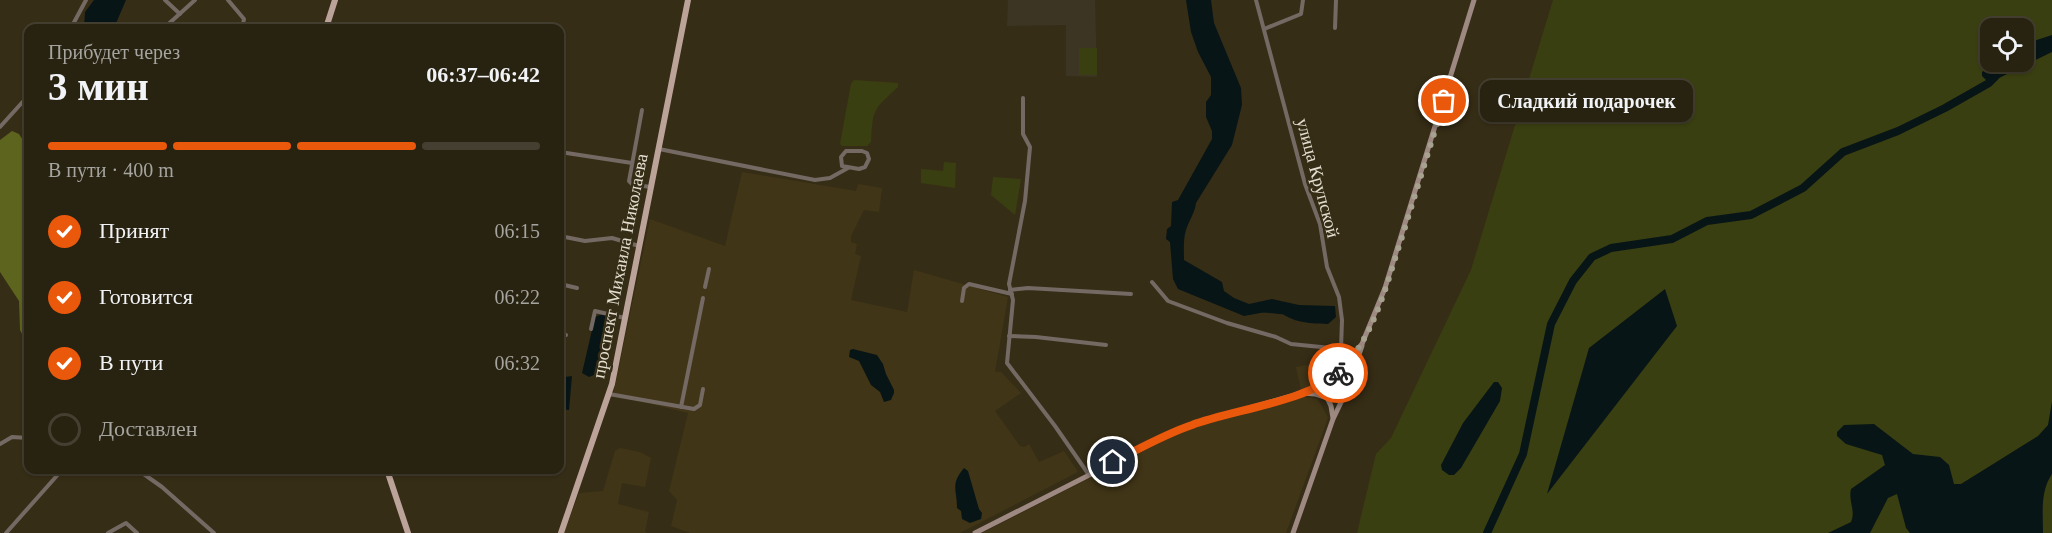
<!DOCTYPE html>
<html lang="ru">
<head>
<meta charset="utf-8">
<style>
	:root { --surface:#282210; --page:#342f1e; --text:#f1f3f6; --muted:#a5a49f; --line:#443f30; --accent:#ea580c }
	body { margin:0; font-family:"Times New Roman",serif; background:var(--page); color:var(--text); height:100vh; display:flex; flex-direction:column; font-size:22px; white-space:nowrap }
	* { box-sizing:border-box; margin:0 }
	p { font-size:20px; color:var(--muted) }
	.icon { flex:none; width:33px; height:33px; fill:none; stroke:currentColor; stroke-width:2; stroke-linecap:round; stroke-linejoin:round }
	.map { position:relative; flex:1; overflow:hidden }
	.drawer { position:absolute; left:24px; top:24px; width:540px; height:450px; display:flex; flex-direction:column; background:var(--surface); border-radius:12px; box-shadow:0 2px 4px #0004,0 0 0 2px var(--line) }
	.drawer>* { flex:none }
	.tools { position:absolute; left:1980px; top:18px; display:grid; gap:12px }
	.tools a { display:grid; place-items:center; width:54px; height:54px; border-radius:12px; background:var(--surface); box-shadow:0 2px 4px #0004,0 0 0 2px var(--line); font-size:30px }
	.pin { position:absolute; display:grid; place-items:center; width:51px; height:51px; color:#fff; margin:-26px; border:3px solid #fff; border-radius:50%; box-shadow:0 2px 6px #0007 }
	.courier { position:absolute; display:grid; place-items:center; width:60px; height:60px; margin:-30px; border:4px solid #ea580c; border-radius:50%; background:#fff; color:#222; box-shadow:0 2px 8px #0007 }
	.bubble { position:absolute; height:42px; border-radius:12px; background:var(--surface); box-shadow:0 2px 4px #0004,0 0 0 2px var(--line); font-size:20px; font-weight:800; line-height:42px; text-align:center }
	.overview em { font-style:normal; font-weight:800 }
	.overview div { display:flex; flex-direction:column-reverse }
	.overview { display:flex; align-items:center; justify-content:space-between; height:102px; padding:0 24px }
	h1 { font-size:39px; font-weight:800; line-height:45px }
	.bar { display:grid; grid-template-columns:repeat(4,1fr); gap:9px 6px; align-content:center; height:72px; padding:0 24px }
	.bar i { height:8px; border-radius:4px; background:var(--line) }
	.bar .active { background:var(--accent) }
	.bar p { grid-column:span 4 }
	ol { padding:0 24px; list-style:none }
	li { display:flex; align-items:center; gap:18px; height:66px }
	li p { margin-inline-start:auto }
	li .icon { padding:6px; border-radius:50%; background:var(--accent); color:#fff; stroke-width:4 }
	li:last-child { color:var(--muted) }
	li i { width:33px; height:33px; border:3px solid var(--line); border-radius:50% }
	.map>svg:first-child { display:block }
	.built { fill:#413517 }
	.education { fill:#3c3524 }
	.green { fill:#3a3f11; fill-rule:evenodd }
	.forest { fill:#5d641d }
	.water { fill:#081516 }
	.lines { fill:none; stroke-linecap:round; stroke-linejoin:round }
	.canal { stroke:#081516; stroke-width:4.5 }
	.river { stroke:#081516; stroke-width:8 }
	.street { stroke:#756964; stroke-width:4 }
	.secondary { stroke:#9d8982; stroke-width:5 }
	.primary { stroke:#bca399; stroke-width:6 }
	.done { stroke:#a7a190; stroke-width:6; stroke-dasharray:0 10.8 }
	.route { stroke:#ea580c; stroke-width:8 }
	.labels { text-anchor:middle; dominant-baseline:central; stroke-width:5; stroke-linejoin:round; paint-order:stroke }
	.street-label { font-size:18px; fill:#e4dfd1; stroke:#362d16 }
</style>
</head>
<body>
<div class="map">
<svg width="2052" height="533" viewBox="0 0 2052 533">
	<rect width="100%" height="100%" fill="#362d16"/>
	<g class="built">
		<polygon points="742,172 856,191 858,184 882,188 879,212 864,210 851,236 851,242 857,244 855,254 861,256 851,300 907,312 914,270 1008,297 995,372 1001,372 1021,393 995,411 1020,446 1024,447 1029,444 1039,462 1064,451 1078,472 960,533 690,533 671,526 677,500 669,491 688,413 613,395 650,219 725,246"/>
		<polygon points="1312,364 1333,371 1322,380 1301,390 1296,367"/>
		<polygon points="1297,396 1318,399 1328,418 1286,533 982,533 1173,436 1212,422"/>
		<polygon points="620,448 640,452 651,458 645,487 622,483 618,504 649,512 645,532 647,533 564,533 579,493 603,491 615,451"/>
	</g>
	<polygon class="education" points="1008,0 1095,0 1097,77 1066,76 1066,25 1007,26"/>
	<g class="green">
		<path d="M1553,0H2052V533H1357L1376,454L1391,438L1471,270ZM1990,28H2024V62H1990Z"/>
		<rect x="1079" y="48" width="18" height="27"/>
		<path d="M854,80L898,83V87C873,110 873,108 871,142L867,146H842L840,144L851,84Z"/>
		<polygon points="944,162 956,163 955,188 921,183 921,169 943,171"/>
		<polygon points="993,177 1021,179 1015,215 991,195"/>
	</g>
	<path class="forest" d="M12,131L19,134L28,148V292C18,308 31,326 28,345L20,330L19,301L0,272V140Z"/>
	<g class="water">
		<polygon points="94,0 126,0 114,28 84,28 85,12"/>
		<path d="M1186,0H1211L1214,23L1241,88L1242,105L1232,145L1196,203C1195,213 1189,220 1186,230C1183,240 1184,250 1184,260L1222,282L1224,291L1234,298L1249,304L1272,299L1299,305L1335,306L1336,317L1328,324C1305,323 1295,323 1276,310L1244,316L1178,289L1173,279L1170,242L1166,239L1167,229L1171,226L1172,202L1178,200L1212,139V131L1206,117V102L1211,95V77L1198,52L1191,32Z"/>
		<polygon points="2052,35 2052,52 1989,83 1982,76 1982,72 1994,62 2024,62 2024,44"/>
		<polygon points="1665,289 1677,326 1547,494 1589,348"/>
		<path d="M605,313L616,317C611,336 611,370 589,377L582,373L595,317Z"/>
		<polygon points="853,349 877,355 883,364 886,374 894,390 894,393 891,400 884,402 880,392 871,385 859,361 849,357 850,350"/>
		<polygon points="560,374 565,377 572,376 569,410 560,409"/>
		<polygon points="1494,382 1498,382 1502,388 1500,401 1461,468 1454,475 1449,475 1442,470 1441,465 1463,423"/>
		<path d="M2052,401V474C2040,492 2043,512 2043,533H1910L1906,528L1897,494L1888,498L1870,533H1828L1851,522C1856,510 1848,501 1851,489L1885,465L1882,455L1846,444L1837,436V432L1844,425L1874,424L1913,454L1940,457L1949,465L1954,484H1961L2038,436L2048,425Z"/>
		<path d="M964,468L968,471L979,509L982,513L981,519L970,523L962,519L961,511L957,508C957,488 950,485 964,468Z"/>
	</g>
	<g class="lines">
		<polyline class="canal" points="1261,310 1282,312"/>
		<polyline class="river" points="1487,533 1523,454 1551,324 1573,281 1592,257 1611,248 1672,239 1707,221 1751,215 1803,188 1843,152 1898,131 1945,108 1989,83 1995,77"/>
		<g class="street">
			<polyline points="165,0 180,14"/>
			<polyline points="228,0 244,19 243,24 238,28"/>
			<polyline points="1256,0 1305,184 1320,224 1327,267 1339,297 1342,320 1341,349 1348,361"/>
			<polyline points="71,28 86,0"/>
			<polyline points="164,28 195,0"/>
			<polyline points="1335,28 1336,0"/>
			<polyline points="1264,29 1301,14 1303,0"/>
			<polyline points="1023,98 1023,134 1030,147 1025,201 1009,284 1013,300 1007,363 1055,426 1089,475"/>
			<polyline points="642,110 629,181 632,184 650,187"/>
			<polyline points="0,127 28,96"/>
			<polyline points="659,149 815,180 830,178 848,168"/>
			<polygon points="846,151 862,151 867,153 869,159 865,167 859,169 842,166 841,157"/>
			<polyline points="560,152 632,163"/>
			<polyline points="560,236 585,241 612,238 639,246"/>
			<polyline points="1152,282 1168,301 1227,323 1276,337 1291,344 1341,349"/>
			<polyline points="560,284 577,288"/>
			<polyline points="705,287 709,269"/>
			<polyline points="1010,290 1028,288 1131,294"/>
			<polyline points="962,301 964,288 969,284 1012,294"/>
			<polyline points="591,329 595,311 625,318"/>
			<polyline points="560,333 566,335"/>
			<polyline points="1009,336 1036,337 1106,345"/>
			<polyline points="609,394 694,409 700,405 703,389"/>
			<polyline points="681,407 703,298"/>
			<polyline points="0,444 12,437 28,438"/>
			<polyline points="138,470 162,487 214,533"/>
			<polyline points="6,533 62,470"/>
			<polyline points="108,533 126,523 137,533"/>
		</g>
		<g class="secondary">
			<polyline points="1332,379 1343,382 1346,390"/>
			<polyline points="1327,382 1324,391 1331,406 1333,418"/>
			<polyline points="1304,393 1315,394 1327,398"/>
			<polyline points="975,533 1174,432 1200,422 1302,393 1320,386 1332,379 1362,344 1385,288 1474,0"/>
			<polyline points="1293,533 1333,419 1345,394 1362,346"/>
		</g>
		<g class="primary">
			<polyline points="326,28 335,0"/>
			<polyline points="387,470 408,533"/>
			<polyline points="561,533 612,384 688,0"/>
		</g>
	</g>
	<g class="lines">
		<path class="done" d="M1338,373C1375,337 1386,285 1402,237C1416,192 1430,147 1444,101"/>
		<path class="route" d="M1113,462C1139,449 1165,434 1192,425C1232,410 1309,401 1338,373"/>
	</g>
	<g class="labels">
		<g class="street-label">
			<text transform="translate(1318 178) rotate(75)">улица Крупской</text>
			<text transform="translate(620 266) rotate(-79)">проспект Михаила Николаева</text>
		</g>
	</g>
</svg>
<div class="tools">
<a><svg class="icon" aria-label="locate" viewBox="0 0 24 24"><circle cx="12" cy="12" r="6"/><path d="M12 2v4M12 18v4M2 12h4M18 12h4"/></svg></a>
</div>
<div class="pin" style="left:1444px;top:101px;background:#ea580c"><svg class="icon" aria-label="bag" viewBox="0 0 24 24"><path d="M5 8h14l-1 12H6zM9 8a3 3 0 0 1 6 0"/></svg></div>
<div class="pin" style="left:1113px;top:462px;background:#1f2937"><svg class="icon" aria-label="home" viewBox="0 0 24 24"><path d="M3 11l9-7 9 7M6 9v11h12V9"/></svg></div>
<div class="courier" style="left:1338px;top:373px"><svg class="icon" aria-label="bike" viewBox="0 0 24 24"><circle cx="6" cy="16" r="4"/><circle cx="18" cy="16" r="4"/><path d="M6 16l4-8h5l3 8M10 8l3 8H6M13 5h3"/></svg></div>
<div class="bubble" style="left:1480px;top:80px;width:213px">Сладкий подарочек</div>
<section class="drawer">
<div class="overview"><div><h1>3 мин</h1><p>Прибудет через</p></div><em>06:37–06:42</em></div>
<div class="bar"><i class="active"></i><i class="active"></i><i class="active"></i><i></i><p>В пути · 400 m</p></div>
<ol>
<li><svg class="icon" aria-label="check" viewBox="0 0 24 24"><path d="M5 12l5 5 9-10"/></svg>Принят<p>06:15</p></li>
<li><svg class="icon" aria-label="check" viewBox="0 0 24 24"><path d="M5 12l5 5 9-10"/></svg>Готовится<p>06:22</p></li>
<li><svg class="icon" aria-label="check" viewBox="0 0 24 24"><path d="M5 12l5 5 9-10"/></svg>В пути<p>06:32</p></li>
<li><i></i>Доставлен</li>
</ol>
</section>
</div>
</body>
</html>
